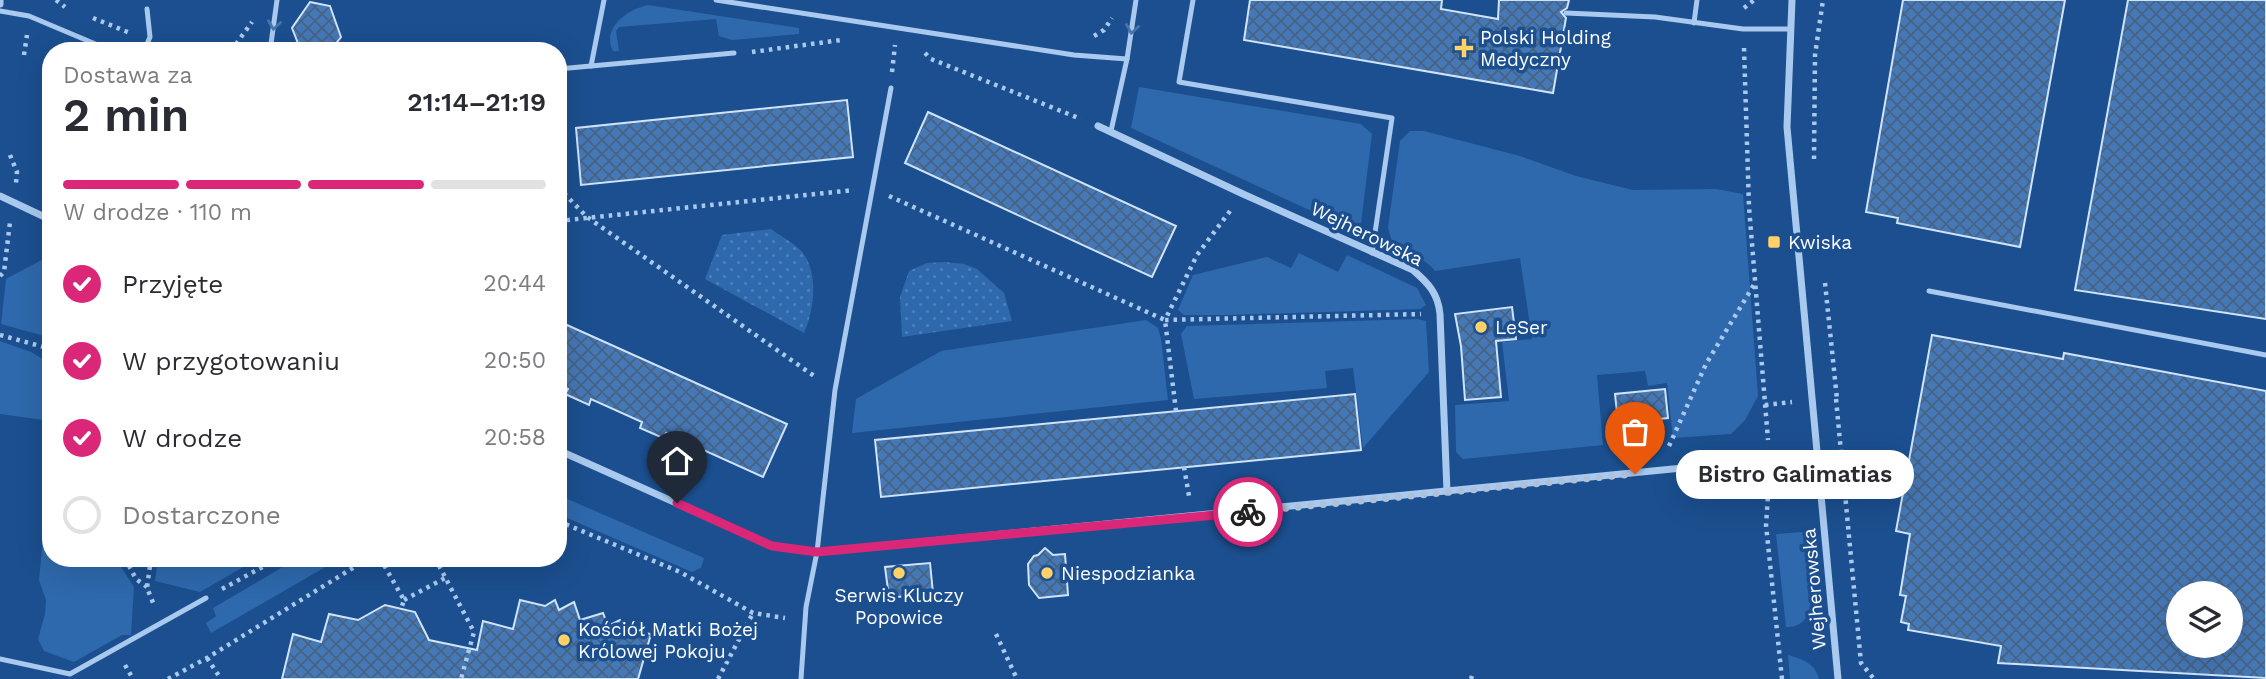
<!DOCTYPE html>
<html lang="pl">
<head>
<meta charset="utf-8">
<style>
	:root { --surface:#fff; --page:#f7f7f7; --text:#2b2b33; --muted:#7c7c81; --line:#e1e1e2; --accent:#db2777 }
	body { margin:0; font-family:"Work Sans",sans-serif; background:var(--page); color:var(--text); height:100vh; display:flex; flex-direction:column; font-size:26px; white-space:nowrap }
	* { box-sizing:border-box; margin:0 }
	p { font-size:23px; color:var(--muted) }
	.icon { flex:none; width:38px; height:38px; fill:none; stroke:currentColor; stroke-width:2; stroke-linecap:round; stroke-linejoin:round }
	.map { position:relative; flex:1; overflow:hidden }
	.details { position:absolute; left:42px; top:42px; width:525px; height:525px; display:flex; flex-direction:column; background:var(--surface); border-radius:28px; box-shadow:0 7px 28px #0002 }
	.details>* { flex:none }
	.controls { position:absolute; left:2166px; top:581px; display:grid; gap:14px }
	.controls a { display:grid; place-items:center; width:77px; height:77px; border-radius:50%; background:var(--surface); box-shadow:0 7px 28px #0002; font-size:35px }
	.pin { position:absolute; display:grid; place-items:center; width:60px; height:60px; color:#fff; margin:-72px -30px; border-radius:50% 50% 50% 0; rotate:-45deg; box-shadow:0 0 7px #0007 }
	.pin .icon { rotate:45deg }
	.courier { position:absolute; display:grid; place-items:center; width:70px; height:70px; margin:-35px; border:5px solid #db2777; border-radius:50%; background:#fff; color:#222; box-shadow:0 2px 9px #0007 }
	.bubble { position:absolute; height:49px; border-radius:24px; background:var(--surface); box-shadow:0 7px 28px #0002; font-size:23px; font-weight:600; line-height:49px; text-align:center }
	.overview em { font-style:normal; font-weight:600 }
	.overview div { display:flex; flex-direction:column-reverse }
	.overview { display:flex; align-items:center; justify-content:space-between; height:119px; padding:0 21px }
	h1 { font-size:46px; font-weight:600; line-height:52px }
	.bar { display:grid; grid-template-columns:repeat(4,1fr); gap:10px 7px; align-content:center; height:84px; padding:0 21px }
	.bar i { height:9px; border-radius:5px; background:var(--line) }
	.bar .on { background:var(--accent) }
	.bar p { grid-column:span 4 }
	ol { padding:0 21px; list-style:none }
	li { display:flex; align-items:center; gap:21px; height:77px }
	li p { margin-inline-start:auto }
	li .icon { padding:7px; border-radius:50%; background:var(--accent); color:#fff; stroke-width:4 }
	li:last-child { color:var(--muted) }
	li i { width:38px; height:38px; border:4px solid var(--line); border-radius:50% }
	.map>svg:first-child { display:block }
	.grass { fill:#2e69ad }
	.park { fill:url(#park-dots) }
	.building { fill:url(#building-cross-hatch); stroke:#cfe3fa; stroke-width:2; fill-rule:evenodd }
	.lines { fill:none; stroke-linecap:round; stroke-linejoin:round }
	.path { stroke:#a9c9ee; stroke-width:4.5; stroke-dasharray:3.5 5; stroke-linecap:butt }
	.service { stroke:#a9c9ee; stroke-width:5 }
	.minor { stroke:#a9c9ee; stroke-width:7 }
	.oneway { stroke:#4674ac }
	.done { stroke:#afc1d8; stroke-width:7; stroke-dasharray:0 12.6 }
	.route { stroke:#db2777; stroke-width:9 }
	.poi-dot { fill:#ffd166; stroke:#1b4f8f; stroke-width:2.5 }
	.labels { text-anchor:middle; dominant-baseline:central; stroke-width:7; stroke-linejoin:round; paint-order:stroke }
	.poi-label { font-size:19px; fill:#fff; stroke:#1b4f8f; text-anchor:start }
	.street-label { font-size:19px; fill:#fff; stroke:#1b4f8f }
</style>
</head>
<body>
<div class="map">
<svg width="2266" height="679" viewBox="0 0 2266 679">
	<defs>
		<pattern id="park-dots" width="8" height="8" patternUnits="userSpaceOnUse" patternTransform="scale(1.75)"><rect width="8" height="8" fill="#2e69ad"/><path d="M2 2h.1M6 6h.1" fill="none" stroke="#4d80b9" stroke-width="1.8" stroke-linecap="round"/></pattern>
		<pattern id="building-cross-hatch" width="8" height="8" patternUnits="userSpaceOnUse" patternTransform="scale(1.75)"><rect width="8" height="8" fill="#4478b7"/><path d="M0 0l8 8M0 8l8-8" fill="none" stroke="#486282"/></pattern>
	</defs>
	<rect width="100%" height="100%" fill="#1b4f8f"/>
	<g class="grass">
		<path d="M648,5L799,28V34L732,40L719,36L716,19L619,27L616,31L619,51H613C601,28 628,9 648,5Z"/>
		<polygon points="1139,87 1361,124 1372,134 1361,223 1355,231 1131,128"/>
		<path d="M1410,131H1424L1520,156L1576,176L1633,190L1716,189L1743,194L1758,396L1745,420L1731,434L1673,438L1667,383L1648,386L1645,371L1597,375L1603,445L1463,459L1456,452L1455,405L1509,401L1502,342L1532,339L1520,258L1435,271C1418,248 1395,264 1388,227L1400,141Z"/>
		<polygon points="1299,253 1338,272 1347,255 1417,288 1426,305 1420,309 1227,315 1184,315 1178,310 1193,275 1267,257 1291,268"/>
		<polygon points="51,255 51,338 1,324 6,279"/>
		<polygon points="1417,319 1426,321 1429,372 1363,448 1353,368 1325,371 1327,388 1194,399 1181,334 1187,326"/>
		<polygon points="1146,320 1158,328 1161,339 1168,400 852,433 856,399 941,351"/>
		<polygon points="0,341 31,352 51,364 51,421 0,414"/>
		<polygon points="51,454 51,558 119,558 121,567 134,587 131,635 122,635 74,662 44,651 38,639 45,614 46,600 39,580"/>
		<polygon points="558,495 704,558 701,568 692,572 558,514"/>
		<path d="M1804,532C1808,557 1827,629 1786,627L1776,534Z"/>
		<polygon points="158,558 259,558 200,592 155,581"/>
		<polygon points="298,558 341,558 211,633 206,623 216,616 213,608"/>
		<path d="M1788,655C1802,659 1815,663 1819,679H1790Z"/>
	</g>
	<g class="park">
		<path d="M771,229C780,236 796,244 803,253C819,275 814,310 804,333L705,279L722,235Z"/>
		<polygon points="945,262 964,264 977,269 1004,293 1012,321 902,337 900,297 909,271 927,263"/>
	</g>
	<g class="building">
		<polygon points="1250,0 1442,0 1441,9 1498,19 1499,0 1569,0 1567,8 1561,12 1566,18 1553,93 1244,40"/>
		<polygon points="1903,0 2065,0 2020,247 1897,223 1898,218 1866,212"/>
		<polygon points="2128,0 2266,0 2266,319 2075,290"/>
		<polygon points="310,2 330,6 341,37 330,51 301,51 292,28"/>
		<polygon points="847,100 853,157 581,185 576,128"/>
		<polygon points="928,112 1176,226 1152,277 905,163"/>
		<polygon points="1512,307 1516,339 1496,341 1501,397 1465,400 1461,346 1455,314"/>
		<polygon points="558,321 787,424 763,477 666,433 663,438 640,428 642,422 591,399 589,405 565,394 568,389 558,384"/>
		<path d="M1932,335L2063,359L2064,353L2266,391V678L1998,663L2001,646L1908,630L1909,624L1901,622L1906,596L1900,595L1910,534L1896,531ZM2179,593H2231V646H2179Z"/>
		<polygon points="1665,389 1668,418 1659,419 1660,438 1620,442 1615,394"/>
		<polygon points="1355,394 1361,450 881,497 875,440"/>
		<polygon points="1045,548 1053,555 1065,554 1068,595 1039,598 1029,585 1028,564 1034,556 1038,555"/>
		<polygon points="930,563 933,593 889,598 885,567"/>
		<polygon points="520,600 545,606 555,600 559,610 574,602 580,620 603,613 608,626 620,620 626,630 651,634 638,679 282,679 293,634 321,642 329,614 358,620 385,605 415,612 429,640 477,650 483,621 513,629"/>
	</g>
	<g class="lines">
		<g class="path">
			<polyline points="56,0 65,7"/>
			<polyline points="1744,8 1754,0"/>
			<polyline points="93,18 130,33"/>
			<polyline points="1094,36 1104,30 1112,18"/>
			<polyline points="1744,48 1749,207 1768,440"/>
			<polyline points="231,51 252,22"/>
			<polyline points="752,52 841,40"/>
			<polyline points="925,53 931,59 1081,119"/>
			<polyline points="24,55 27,35"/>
			<polyline points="892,72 895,45"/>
			<polyline points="10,155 17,172 16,183"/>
			<polyline points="1814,159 1815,55 1823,0"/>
			<polyline points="558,187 587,217 817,378"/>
			<polyline points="889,196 1165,320 1176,411"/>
			<polyline points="1230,211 1197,255 1165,320 1421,314"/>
			<polyline points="558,221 854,190"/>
			<polyline points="0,276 4,272 10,222"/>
			<polyline points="1825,283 1837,399"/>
			<polyline points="0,335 51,349"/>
			<polyline points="1836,399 1861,663 1874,679"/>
			<polyline points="1765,405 1792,402"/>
			<polyline points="1657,438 1657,447"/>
			<polyline points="1669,446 1706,364 1755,283"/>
			<polyline points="1184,467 1189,496"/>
			<polyline points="1769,481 1766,525 1782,679"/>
			<polyline points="558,521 680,572 753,613 785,618"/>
			<polyline points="125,558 136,579 147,587"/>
			<polyline points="151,558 147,588 154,605"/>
			<polyline points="380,558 404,600 401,609"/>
			<polyline points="435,558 474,632 461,679"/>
			<polyline points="222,589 279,558"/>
			<polyline points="404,600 445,578"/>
			<polyline points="996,634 1017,679"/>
			<polyline points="207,658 221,679"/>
			<polyline points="125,665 133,679"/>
			<polyline points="168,679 207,658 369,558"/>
			<polyline points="718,679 753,613"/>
			<polyline points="1471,679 1472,676"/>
		</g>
		<g class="service">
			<polyline points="716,0 1074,55 1127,59"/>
			<polyline points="1193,0 1179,82 1392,118 1372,253"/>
			<polyline points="0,11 29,16 112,51"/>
			<polyline points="1566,13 1655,17 1743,29 1790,29"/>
			<polyline points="1694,23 1697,0"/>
			<polyline points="144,51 150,37 147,9"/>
			<polyline points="270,51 277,0"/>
			<polyline points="591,66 604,0"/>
			<polyline points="558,69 734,53"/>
			<polyline points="1111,131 1127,59 1136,0"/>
			<polyline points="1929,291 2266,355"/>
			<polyline points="0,659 70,674 206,598"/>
			<polyline points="801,679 806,607 817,552 835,390 891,88"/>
		</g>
		<g class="minor">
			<polyline points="1792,0 1787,127 1838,679"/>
			<polyline points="0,4 0,0"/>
			<path d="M1098,126L1243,194L1413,270C1428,283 1438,293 1440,314L1447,492"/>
			<polyline points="0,196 51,220"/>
			<polyline points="558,450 772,546 817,552 1817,455"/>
		</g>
	</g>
	<defs><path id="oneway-chevron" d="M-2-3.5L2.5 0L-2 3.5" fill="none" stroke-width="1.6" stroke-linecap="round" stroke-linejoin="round" transform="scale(1.75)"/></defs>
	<g class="oneway">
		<use href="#oneway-chevron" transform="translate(274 25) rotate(98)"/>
		<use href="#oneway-chevron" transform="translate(1132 29) rotate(99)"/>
	</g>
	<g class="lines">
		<polyline class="done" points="1248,512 1635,474"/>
		<polyline class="route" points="677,503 772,546 817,552 1248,512"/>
	</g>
	<g class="poi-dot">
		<path d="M1460.5 37.5h7v7h7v7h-7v7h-7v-7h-7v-7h7z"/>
		<rect x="1767" y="235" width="14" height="14" rx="3.5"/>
		<circle cx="1481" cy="327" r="7"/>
		<circle cx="899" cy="573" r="7"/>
		<circle cx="1047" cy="573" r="7"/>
		<circle cx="564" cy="640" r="7"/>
	</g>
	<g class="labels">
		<g class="poi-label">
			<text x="1480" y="37">Polski Holding<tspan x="1480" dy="22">Medyczny</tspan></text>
			<text x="1788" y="242">Kwiska</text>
			<text x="1495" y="327">LeSer</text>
			<text x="1061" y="573">Niespodzianka</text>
			<text x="899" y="595" text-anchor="middle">Serwis Kluczy<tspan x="899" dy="22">Popowice</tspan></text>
			<text x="578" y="629">Kościół Matki Bożej<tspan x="578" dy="22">Królowej Pokoju</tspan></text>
		</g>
		<g class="street-label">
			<text transform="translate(1367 234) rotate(26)">Wejherowska</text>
			<text transform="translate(1814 589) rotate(-95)">Wejherowska</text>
		</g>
	</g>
</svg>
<div class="controls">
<a><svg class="icon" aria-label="layers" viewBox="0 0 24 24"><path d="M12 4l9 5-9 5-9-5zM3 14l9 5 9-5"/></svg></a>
</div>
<div class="pin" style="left:1635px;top:474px;background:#ea580c"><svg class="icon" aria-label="bag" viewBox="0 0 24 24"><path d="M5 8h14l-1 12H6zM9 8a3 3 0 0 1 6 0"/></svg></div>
<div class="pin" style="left:677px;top:503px;background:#1f2937"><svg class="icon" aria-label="home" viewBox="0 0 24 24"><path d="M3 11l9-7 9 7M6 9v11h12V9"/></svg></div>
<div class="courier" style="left:1248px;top:512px"><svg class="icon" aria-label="bike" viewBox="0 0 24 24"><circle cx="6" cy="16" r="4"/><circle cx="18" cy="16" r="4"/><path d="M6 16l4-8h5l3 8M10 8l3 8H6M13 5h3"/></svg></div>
<div class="bubble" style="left:1676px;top:450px;width:238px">Bistro Galimatias</div>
<section class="details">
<div class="overview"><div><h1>2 min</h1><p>Dostawa za</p></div><em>21:14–21:19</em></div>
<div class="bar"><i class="on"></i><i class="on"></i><i class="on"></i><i></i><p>W drodze · 110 m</p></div>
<ol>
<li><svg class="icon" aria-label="check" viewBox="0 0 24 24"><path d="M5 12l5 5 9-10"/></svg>Przyjęte<p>20:44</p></li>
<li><svg class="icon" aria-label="check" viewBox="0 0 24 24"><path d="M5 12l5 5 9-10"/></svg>W przygotowaniu<p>20:50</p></li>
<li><svg class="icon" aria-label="check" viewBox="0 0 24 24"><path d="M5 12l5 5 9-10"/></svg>W drodze<p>20:58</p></li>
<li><i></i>Dostarczone</li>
</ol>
</section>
</div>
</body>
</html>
